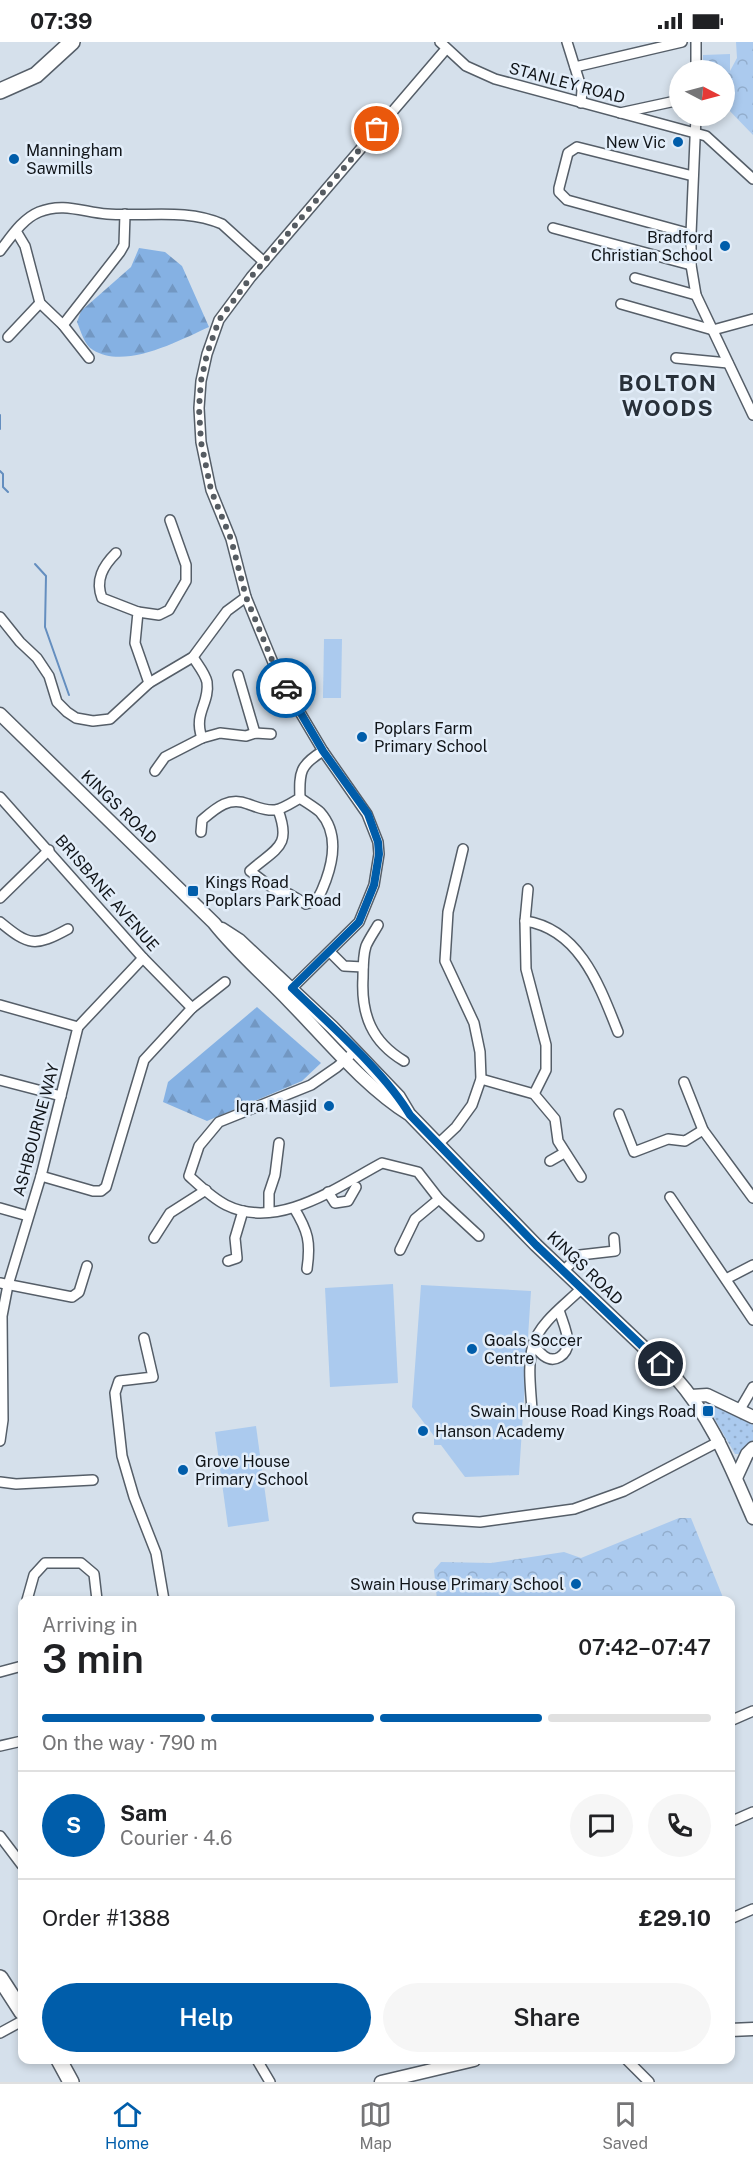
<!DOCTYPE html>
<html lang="en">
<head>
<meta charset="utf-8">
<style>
	:root { --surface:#fff; --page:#f6f6f6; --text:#202124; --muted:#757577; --line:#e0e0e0; --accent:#005daa }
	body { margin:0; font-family:"Public Sans",sans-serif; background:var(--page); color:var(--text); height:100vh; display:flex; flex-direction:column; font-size:22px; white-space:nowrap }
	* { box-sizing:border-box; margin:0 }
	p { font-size:20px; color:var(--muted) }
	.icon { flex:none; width:33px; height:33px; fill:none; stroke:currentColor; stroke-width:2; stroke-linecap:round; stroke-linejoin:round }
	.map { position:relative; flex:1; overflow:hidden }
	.side { position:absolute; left:18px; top:1554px; width:717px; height:468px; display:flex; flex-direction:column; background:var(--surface); border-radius:12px; box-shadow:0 3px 9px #0003 }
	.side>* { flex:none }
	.needle { width:39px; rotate:96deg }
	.fabs { position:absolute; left:669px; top:18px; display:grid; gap:12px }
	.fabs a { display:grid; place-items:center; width:66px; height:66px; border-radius:50%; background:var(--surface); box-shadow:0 3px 9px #0003; font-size:30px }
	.pin { position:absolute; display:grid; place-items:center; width:51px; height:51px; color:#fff; margin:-26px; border:3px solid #fff; border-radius:50%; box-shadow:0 2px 6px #0007 }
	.courier { position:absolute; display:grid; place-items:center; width:60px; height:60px; margin:-30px; border:4px solid #005daa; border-radius:50%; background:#fff; color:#222; box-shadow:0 2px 8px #0007 }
	.head em { font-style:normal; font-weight:600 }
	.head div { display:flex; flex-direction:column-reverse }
	.head { display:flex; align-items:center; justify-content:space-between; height:102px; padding:0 24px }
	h1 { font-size:39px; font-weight:600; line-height:45px }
	.bar { display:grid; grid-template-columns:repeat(4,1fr); gap:9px 6px; align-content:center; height:72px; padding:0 24px }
	.bar i { height:8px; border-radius:4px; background:var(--line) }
	.bar .active { background:var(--accent) }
	.bar p { grid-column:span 4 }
	.line { display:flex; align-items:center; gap:15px; padding:0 24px; border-top:2px solid var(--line) }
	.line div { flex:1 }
	.round { display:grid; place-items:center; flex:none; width:63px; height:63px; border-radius:32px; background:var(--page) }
	.action { display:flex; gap:12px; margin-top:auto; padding:12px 24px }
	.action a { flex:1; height:69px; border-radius:36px; background:var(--accent); color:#fff; font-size:24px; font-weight:600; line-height:69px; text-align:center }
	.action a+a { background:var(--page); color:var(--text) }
	.status { display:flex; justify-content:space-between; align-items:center; height:42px; padding:0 30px; background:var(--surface); direction:ltr }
	.status svg { height:16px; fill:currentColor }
	.dock { display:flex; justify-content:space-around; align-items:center; height:84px; border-top:2px solid var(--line); background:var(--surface); font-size:16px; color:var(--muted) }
	.dock a { display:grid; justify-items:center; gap:3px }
	.dock .active { color:var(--accent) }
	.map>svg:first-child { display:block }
	.grass { fill:url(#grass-dots) }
	.forest { fill:url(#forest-firs) }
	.park { fill:url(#park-crowns) }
	.pitch { fill:#abcaee }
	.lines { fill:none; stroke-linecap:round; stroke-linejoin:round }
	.stream { stroke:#648ebf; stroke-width:2 }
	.minor-casing { stroke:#555e68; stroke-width:12 }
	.tertiary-casing { stroke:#555e68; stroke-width:15 }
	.primary-casing { stroke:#555e68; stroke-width:18 }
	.minor { stroke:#fff; stroke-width:9 }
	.tertiary { stroke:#fff; stroke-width:12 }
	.primary { stroke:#fff; stroke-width:15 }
	.done { stroke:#565c62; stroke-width:6; stroke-dasharray:0 10.8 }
	.route { stroke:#005daa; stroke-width:8 }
	.poi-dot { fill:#005daa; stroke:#e2edf9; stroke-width:2 }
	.labels { text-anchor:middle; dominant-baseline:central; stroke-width:5; stroke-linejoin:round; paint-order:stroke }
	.street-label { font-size:16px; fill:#111519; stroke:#e2edf9 }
	.poi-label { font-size:16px; fill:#111519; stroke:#e2edf9; text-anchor:start }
	.district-label { font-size:22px; font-weight:bold; letter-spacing:1.5px; fill:#283039; stroke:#e2edf9 }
</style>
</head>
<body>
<div class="status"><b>07:39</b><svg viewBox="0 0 49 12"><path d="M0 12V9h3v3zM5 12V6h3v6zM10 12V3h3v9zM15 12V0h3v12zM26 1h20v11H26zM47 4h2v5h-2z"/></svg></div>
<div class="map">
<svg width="753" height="2040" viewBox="0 0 753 2040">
	<defs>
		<pattern id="grass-dots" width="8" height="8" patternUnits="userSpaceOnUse" patternTransform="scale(1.5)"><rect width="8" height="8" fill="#abcaee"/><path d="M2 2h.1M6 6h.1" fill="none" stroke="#92adcc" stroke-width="1.8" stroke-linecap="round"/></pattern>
		<pattern id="forest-firs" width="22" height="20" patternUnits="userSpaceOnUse" patternTransform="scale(1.5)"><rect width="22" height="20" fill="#85b1e3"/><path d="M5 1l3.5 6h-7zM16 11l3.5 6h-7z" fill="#7297c2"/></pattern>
		<pattern id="park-crowns" width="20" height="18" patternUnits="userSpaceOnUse" patternTransform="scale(1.5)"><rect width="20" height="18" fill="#abcaee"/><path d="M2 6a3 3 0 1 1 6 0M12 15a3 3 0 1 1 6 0" fill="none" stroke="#92adcc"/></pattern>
	</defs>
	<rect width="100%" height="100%" fill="#d5e0eb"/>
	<polygon class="grass" points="708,1360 753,1383 753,1398 741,1412 735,1412 706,1362"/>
	<g class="forest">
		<path d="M139,206L165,210L182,224L209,285C178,299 125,328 93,308C84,303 81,289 77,280L81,269L131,225Z"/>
		<polygon points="257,965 321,1021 302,1039 207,1079 163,1060 168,1040"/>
	</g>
	<g class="park">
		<polygon points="736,0 753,0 753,93 725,64 724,28 703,28 703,13 730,12 730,29 737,16"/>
		<polygon points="679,1476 691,1476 724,1558 437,1558 434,1528 441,1520 491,1521 564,1510 581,1516"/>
	</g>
	<g class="pitch">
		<polygon points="324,597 342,597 341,656 323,656"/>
		<polygon points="393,1242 398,1341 330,1345 325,1246"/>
		<polygon points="421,1243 531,1249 519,1433 465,1435 441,1403 434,1403 434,1394 412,1365"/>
		<polygon points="256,1384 269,1479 228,1485 215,1390"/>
	</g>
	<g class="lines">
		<g class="stream">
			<polyline points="0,373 0,387"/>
			<polyline points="0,429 3,432 3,445 8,450"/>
			<polyline points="35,522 46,534 45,585 69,653"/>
		</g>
		<defs>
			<g id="minor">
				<polyline points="440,0 466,24 495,37 706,94 753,137"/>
				<polyline points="567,0 582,48 581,61"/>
				<polyline points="696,0 696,28"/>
				<polyline points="575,25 682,0"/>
				<polyline points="620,71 680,58"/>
				<polyline points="696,74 691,192 691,223 696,253 753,373"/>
				<polyline points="553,186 691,223"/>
				<polyline points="16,189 25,204 40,261 63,283 89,316"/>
				<polyline points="691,192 567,158 559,150 559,146 568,111 577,105 693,134"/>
				<path d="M0,209C11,195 22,177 39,170C63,160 83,170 107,172C145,175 186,166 222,182L264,220"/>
				<polyline points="635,236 696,253"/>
				<polyline points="621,262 713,288 753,277"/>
				<polyline points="63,283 120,210 124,203 125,172"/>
				<polyline points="8,295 40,261"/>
				<polyline points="676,316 728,321"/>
				<path d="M116,511C103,524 95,538 102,556L138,570L135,601L149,641"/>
				<polyline points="138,570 159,573 169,568 186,539 186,523 170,478"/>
				<polyline points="0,575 20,600 37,616 49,634 57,660 67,670 76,676 93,679 110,677 149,641 193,615 227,569 246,555"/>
				<path d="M193,615C197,622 205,631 207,640C210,662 193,671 202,696"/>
				<polyline points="238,633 255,691"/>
				<polyline points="155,729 165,715 202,696 220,691 246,694 255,691 271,692"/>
				<polyline points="0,755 143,916 192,966"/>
				<path d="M278,768C292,805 276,806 250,829L275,848L289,852L306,862C320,859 321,850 326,838C334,816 338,790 320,770C314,765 307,761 300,756"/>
				<path d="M201,790L202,778C216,766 229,754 248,762C257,765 265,769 275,768C283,767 293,760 300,756C299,730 300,723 323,709"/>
				<polyline points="528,847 525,879 526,927 546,1003 546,1028 534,1052"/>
				<polyline points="0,856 49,808"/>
				<path d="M525,879C580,887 600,945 618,990"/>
				<path d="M0,880C29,904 35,905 68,887"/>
				<path d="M378,883C374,890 369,897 366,904C363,913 363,926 363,936C361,973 372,1000 404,1019"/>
				<polyline points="330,910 344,924 363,925"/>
				<polyline points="288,950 359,880 374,843 379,812 378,800 367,772 323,709 279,635 246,555 231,497 211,448 201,400 199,366 201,339 207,312 219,278 251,235 446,7"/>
				<polyline points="0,963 78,985"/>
				<path d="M355,1009L337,1025L311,1043L219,1080L199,1104L189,1134C200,1144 212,1156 226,1163C278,1189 337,1145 382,1121L418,1130L439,1157L479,1194"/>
				<polyline points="481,1037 534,1052 555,1077 558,1099 581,1135"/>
				<polyline points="0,1038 61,1054"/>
				<polyline points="684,1040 703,1088 753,1156"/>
				<polyline points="619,1072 634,1110 668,1097 685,1099 703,1088"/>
				<polyline points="438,1102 456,1085 472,1063 481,1037 480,1010 474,981 445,919 448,870 463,807"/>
				<polyline points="550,1119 564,1111"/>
				<polyline points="41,1134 93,1149 101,1149 106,1145 144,1018 192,966 225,940"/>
				<polyline points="328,1150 335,1161 348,1159 356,1145"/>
				<polyline points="670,1155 753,1278"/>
				<polyline points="0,1166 28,1174"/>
				<path d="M294,1166C308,1189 311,1200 307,1227"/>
				<polyline points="269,1170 269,1151 275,1133 279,1101"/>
				<polyline points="154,1196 170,1171 206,1148"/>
				<polyline points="400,1208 415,1177 439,1157"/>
				<polyline points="228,1219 237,1216 235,1196 243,1169"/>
				<polyline points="563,1229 580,1213 615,1209 614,1196"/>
				<polyline points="726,1237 753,1223"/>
				<polyline points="0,1241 72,1255 79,1250 87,1224"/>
				<polyline points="144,1296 153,1335 119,1339 115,1351 122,1414 134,1455 156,1511 164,1558"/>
				<path d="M533,1303C537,1307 540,1311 544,1314C555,1322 567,1313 568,1301C568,1291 562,1278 559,1268"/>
				<path d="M532,1369C531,1348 527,1324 533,1303C540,1280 565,1263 582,1246"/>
				<polyline points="739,1369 753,1345"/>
				<polyline points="0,1399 3,1378 2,1274 8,1243 41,1134 78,985 143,916"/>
				<polyline points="0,1440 16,1442 93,1438"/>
				<polyline points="418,1476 480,1480 574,1467 624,1449 720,1399"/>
				<polyline points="27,1558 34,1533 45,1521 81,1521 94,1532 97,1558"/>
				<polyline points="0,1630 22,1624"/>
				<polyline points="730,1679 753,1669"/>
				<polyline points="0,1704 22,1699"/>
				<polyline points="730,1780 753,1770"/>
				<polyline points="0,1794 22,1823"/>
				<polyline points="730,1877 753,1867"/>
				<polyline points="0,1991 22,1979"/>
				<polyline points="257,2018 270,2040"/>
				<polyline points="627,2018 649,2040"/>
			</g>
			<g id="tertiary">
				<path d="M0,672L214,881C237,910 265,934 290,960C328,999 364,1044 410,1073L536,1203L675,1335C712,1376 731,1426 753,1476"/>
				<polyline points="222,887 239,898 332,985 399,1055 408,1070"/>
				<polyline points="691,1354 707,1353 753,1375"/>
				<polyline points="736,1436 747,1412 753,1406"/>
				<polyline points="730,1988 753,1987"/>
				<polyline points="381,2040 474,2018"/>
			</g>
			<g id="primary">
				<polyline points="0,49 36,33 72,0"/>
				<polyline points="0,1936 22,1970"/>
				<polyline points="59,2018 71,2040"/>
			</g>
		</defs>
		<use href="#minor" class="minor-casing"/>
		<use href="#tertiary" class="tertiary-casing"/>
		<use href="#primary" class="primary-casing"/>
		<use href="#minor" class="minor"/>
		<use href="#tertiary" class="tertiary"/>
		<use href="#primary" class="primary"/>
	</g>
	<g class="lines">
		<polyline class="done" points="286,646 279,635 246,555 231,497 211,448 201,400 199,366 201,339 207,312 219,278 251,235 377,87"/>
		<path class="route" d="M286,646L323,709L368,772L378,800L379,812L374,843L359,880L292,946C330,983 384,1029 410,1073L536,1203L661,1322"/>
	</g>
	<g class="poi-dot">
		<circle cx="678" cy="100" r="6"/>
		<circle cx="14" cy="117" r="6"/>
		<circle cx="725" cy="204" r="6"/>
		<circle cx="362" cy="695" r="6"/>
		<rect x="187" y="843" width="12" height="12" rx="3"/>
		<circle cx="329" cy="1064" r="6"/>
		<circle cx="472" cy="1307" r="6"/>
		<rect x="702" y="1363" width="12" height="12" rx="3"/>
		<circle cx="423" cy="1389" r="6"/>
		<circle cx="183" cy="1428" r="6"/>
		<circle cx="576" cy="1542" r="6"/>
	</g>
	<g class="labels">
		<g class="street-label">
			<text transform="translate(567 41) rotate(15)">STANLEY ROAD</text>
			<text transform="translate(119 765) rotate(44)">KINGS ROAD</text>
			<text transform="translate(107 851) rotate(49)">BRISBANE AVENUE</text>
			<text transform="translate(36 1088) rotate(-75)">ASHBOURNE WAY</text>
			<text transform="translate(585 1226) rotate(44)">KINGS ROAD</text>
		</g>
		<g class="poi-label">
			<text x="666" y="100" text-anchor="end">New Vic</text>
			<text x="26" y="108">Manningham<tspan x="26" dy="18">Sawmills</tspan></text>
			<text x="713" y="195" text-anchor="end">Bradford<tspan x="713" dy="18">Christian School</tspan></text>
			<text x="374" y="686">Poplars Farm<tspan x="374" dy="18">Primary School</tspan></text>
			<text x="205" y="840">Kings Road<tspan x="205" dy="18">Poplars Park Road</tspan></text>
			<text x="317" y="1064" text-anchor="end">Iqra Masjid</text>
			<text x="484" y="1298">Goals Soccer<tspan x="484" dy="18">Centre</tspan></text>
			<text x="696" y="1369" text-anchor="end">Swain House Road Kings Road</text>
			<text x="435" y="1389">Hanson Academy</text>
			<text x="195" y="1419">Grove House<tspan x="195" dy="18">Primary School</tspan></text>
			<text x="564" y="1542" text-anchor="end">Swain House Primary School</text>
		</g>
		<g class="district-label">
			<text x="668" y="341">BOLTON<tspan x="668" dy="25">WOODS</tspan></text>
		</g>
	</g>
</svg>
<div class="fabs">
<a><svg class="needle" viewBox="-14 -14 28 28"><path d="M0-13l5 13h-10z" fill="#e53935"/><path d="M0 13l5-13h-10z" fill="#757577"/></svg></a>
</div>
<div class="pin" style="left:377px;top:87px;background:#ea580c"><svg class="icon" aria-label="bag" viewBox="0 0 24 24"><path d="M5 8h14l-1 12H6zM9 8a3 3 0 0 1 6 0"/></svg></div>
<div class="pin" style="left:661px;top:1322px;background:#1f2937"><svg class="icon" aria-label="home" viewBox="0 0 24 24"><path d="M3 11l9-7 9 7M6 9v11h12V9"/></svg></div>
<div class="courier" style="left:286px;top:646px"><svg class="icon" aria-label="car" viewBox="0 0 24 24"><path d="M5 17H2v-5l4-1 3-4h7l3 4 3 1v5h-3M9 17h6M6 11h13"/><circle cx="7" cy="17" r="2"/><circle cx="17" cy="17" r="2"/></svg></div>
<section class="side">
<div class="head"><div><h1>3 min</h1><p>Arriving in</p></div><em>07:42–07:47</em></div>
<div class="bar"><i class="active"></i><i class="active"></i><i class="active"></i><i></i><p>On the way · 790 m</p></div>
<div class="line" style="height:108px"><b class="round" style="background:var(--accent);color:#fff">S</b><div><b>Sam</b><p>Courier · 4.6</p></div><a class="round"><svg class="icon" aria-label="chat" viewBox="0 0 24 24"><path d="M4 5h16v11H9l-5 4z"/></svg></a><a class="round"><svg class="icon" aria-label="phone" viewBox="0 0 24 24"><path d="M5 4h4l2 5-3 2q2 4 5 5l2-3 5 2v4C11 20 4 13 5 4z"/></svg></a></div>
<div class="line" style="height:78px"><div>Order #1388</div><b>£29.10</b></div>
<div class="action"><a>Help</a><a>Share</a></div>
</section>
</div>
<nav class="dock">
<a class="active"><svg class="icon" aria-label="home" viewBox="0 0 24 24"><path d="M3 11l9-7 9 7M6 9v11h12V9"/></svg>Home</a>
<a><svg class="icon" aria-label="map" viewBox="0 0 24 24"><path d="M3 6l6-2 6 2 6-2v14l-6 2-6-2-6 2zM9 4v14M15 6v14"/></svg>Map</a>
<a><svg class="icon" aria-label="saved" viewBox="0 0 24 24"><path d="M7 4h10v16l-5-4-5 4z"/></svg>Saved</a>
</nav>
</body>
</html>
